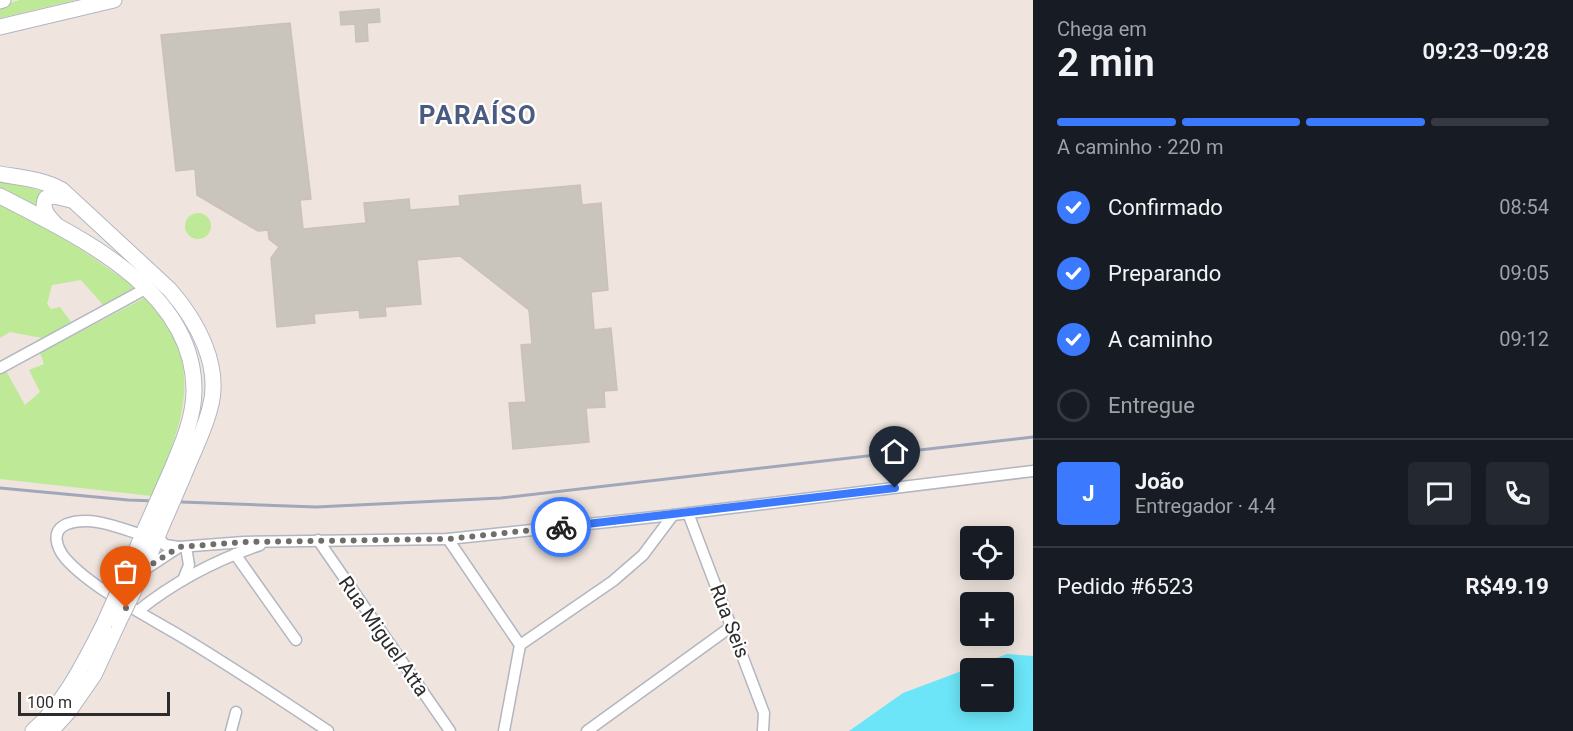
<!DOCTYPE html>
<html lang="pt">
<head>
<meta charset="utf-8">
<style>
	:root { --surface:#171b24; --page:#242831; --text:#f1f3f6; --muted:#9ea1a6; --line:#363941; --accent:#3b7aff }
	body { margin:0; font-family:Roboto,sans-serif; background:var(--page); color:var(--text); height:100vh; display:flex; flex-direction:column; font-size:22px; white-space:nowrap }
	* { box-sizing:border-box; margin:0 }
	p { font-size:20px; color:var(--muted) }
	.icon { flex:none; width:33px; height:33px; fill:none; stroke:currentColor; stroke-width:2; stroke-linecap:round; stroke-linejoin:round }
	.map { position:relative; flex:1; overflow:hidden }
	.sheet { display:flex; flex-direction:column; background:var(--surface); width:540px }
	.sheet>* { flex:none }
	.controls { position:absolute; left:960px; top:526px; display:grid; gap:12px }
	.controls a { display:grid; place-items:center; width:54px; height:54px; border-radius:6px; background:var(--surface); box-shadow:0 3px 15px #0003; font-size:30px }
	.scale { position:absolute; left:18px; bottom:15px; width:152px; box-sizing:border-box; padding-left:6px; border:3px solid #2c2c2c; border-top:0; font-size:16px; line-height:21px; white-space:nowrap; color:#2c2c2c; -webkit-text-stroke:4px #fff; paint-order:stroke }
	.pin { position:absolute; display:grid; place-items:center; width:51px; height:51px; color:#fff; margin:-62px -26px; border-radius:50% 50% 50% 0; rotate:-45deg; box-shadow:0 0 6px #0007 }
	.pin .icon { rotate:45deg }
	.courier { position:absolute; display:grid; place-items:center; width:60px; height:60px; margin:-30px; border:4px solid #3b7aff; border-radius:50%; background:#fff; color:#222; box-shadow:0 2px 8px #0007 }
	.overview em { font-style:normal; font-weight:600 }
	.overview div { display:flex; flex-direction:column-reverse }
	.overview { display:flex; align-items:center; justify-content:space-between; height:102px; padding:0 24px }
	h1 { font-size:39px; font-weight:600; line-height:45px }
	.bar { display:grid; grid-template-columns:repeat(4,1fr); gap:9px 6px; align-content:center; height:72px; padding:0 24px }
	.bar i { height:8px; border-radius:4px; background:var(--line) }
	.bar .on { background:var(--accent) }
	.bar p { grid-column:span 4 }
	.line { display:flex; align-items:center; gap:15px; padding:0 24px; border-top:2px solid var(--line) }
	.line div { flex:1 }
	.round { display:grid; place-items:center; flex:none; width:63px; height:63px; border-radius:6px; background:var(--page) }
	ol { padding:0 24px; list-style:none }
	li { display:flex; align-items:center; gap:18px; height:66px }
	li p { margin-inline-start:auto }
	li .icon { padding:6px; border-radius:50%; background:var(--accent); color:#fff; stroke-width:4 }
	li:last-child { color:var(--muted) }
	li i { width:33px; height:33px; border:3px solid var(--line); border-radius:50% }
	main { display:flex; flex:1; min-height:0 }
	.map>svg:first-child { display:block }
	.green { fill:#bee997 }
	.water { fill:#6be5f7; fill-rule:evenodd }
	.building { fill:#c9c4bc; stroke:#cbc1b7; stroke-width:1.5 }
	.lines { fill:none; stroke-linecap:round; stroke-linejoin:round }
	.minor-casing { stroke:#b2b6c1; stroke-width:13 }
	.secondary-casing { stroke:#b2b6c1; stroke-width:17 }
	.minor { stroke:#fff; stroke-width:10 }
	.secondary { stroke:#fff; stroke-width:15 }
	.rail { stroke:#a0a7b8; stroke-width:3 }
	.secondary-bridge-casing { stroke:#b2b6c1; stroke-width:17; stroke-linecap:butt }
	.secondary-bridge { stroke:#fff; stroke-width:15 }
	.done { stroke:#706d6a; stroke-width:6; stroke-dasharray:0 10.8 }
	.route { stroke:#3b7aff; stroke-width:8 }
	.labels { text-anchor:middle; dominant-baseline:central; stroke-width:4.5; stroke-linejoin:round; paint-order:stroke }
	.street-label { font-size:20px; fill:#2c2c2c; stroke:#fff }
	.district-label { font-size:26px; font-weight:bold; letter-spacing:1.5px; fill:#495b81; stroke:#fff }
</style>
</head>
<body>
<main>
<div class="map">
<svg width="1033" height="731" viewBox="0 0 1033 731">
	<rect width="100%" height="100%" fill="#efe5de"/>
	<g class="green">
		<polygon points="20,0 76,0 0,18 0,6"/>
		<polygon points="0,181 47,192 39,208 0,188"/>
		<polygon points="0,202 79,248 135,287 103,305 81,280 52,285 47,304 51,309 60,307 71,322 42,338 10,332 0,338"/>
		<circle cx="198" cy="226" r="13"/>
		<path d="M148,296C158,310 169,324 175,340C199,393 172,447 152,496L0,479V372L5,369L25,405L40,392L29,370L44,364L40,353Z"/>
	</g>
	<path class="water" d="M1007,654L1033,656V731H849L903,693ZM970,669H1004V702H970Z"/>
	<g class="building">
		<polygon points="379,9 380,22 367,23 368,41 356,42 355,24 341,25 340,12"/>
		<polygon points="290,23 311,199 300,200 303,229 366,223 364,203 409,199 410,210 460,206 459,196 580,185 582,205 601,203 608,290 591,292 594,330 611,328 617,390 604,391 605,407 586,408 589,442 513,449 509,403 526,402 521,345 532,344 529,310 460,256 417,260 421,304 385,307 386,316 360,318 359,310 314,314 315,323 277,327 271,258 279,247 269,239 268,230 258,231 197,195 195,169 176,171 161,35"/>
	</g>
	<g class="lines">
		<defs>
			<g id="minor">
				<polyline points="0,368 147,288"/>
				<polyline points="688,513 764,713 763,731"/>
				<path d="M142,535C120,528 90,515 67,524C50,531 57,548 65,558C91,588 147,616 182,637C232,667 280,699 328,731"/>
				<polyline points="157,536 165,545 179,547 244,542 448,539 673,515 1033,471"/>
				<polyline points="448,539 520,645 613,581 643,555 673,515"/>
				<polyline points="318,540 450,731"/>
				<polyline points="235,554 296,640"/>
				<polyline points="144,570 179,547"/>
				<polyline points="183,580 189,565 186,547"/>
				<path d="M138,611C174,582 216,560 260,545"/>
				<polyline points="231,731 236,712"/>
				<polyline points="504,731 520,645"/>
				<polyline points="587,731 732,626"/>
			</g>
			<g id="secondary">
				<polyline points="0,1 3,0"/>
				<polyline points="0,27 114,0"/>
				<path d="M0,174C22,178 42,179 62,190L170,290C197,321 222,366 210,408C204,432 192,454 183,477"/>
				<path d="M0,196C77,236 194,289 194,390C194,419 181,447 170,473"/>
				<path d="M56,225C49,217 40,209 46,198L54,196L71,200"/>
				<polyline points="127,572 146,527"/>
				<polyline points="140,578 160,530"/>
				<path d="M33,731C65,703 85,661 104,624"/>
				<polyline points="51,731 69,711 94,675 118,623"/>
			</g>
		</defs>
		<use href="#minor" class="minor-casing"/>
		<use href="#secondary" class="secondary-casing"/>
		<use href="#minor" class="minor"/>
		<use href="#secondary" class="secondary"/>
		<polyline class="rail" points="0,488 128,500 316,507 501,498 1033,437"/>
		<defs>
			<g id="secondary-bridge">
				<polyline points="146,527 170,473"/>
				<polyline points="160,530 183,477"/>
				<polyline points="118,623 140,578"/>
				<polyline points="104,624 127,572"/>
			</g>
		</defs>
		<use href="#secondary-bridge" class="secondary-bridge-casing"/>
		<use href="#secondary-bridge" class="secondary-bridge"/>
	</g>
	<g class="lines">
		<polyline class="done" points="126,608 143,570 179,547 244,542 448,539 561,527"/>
		<polyline class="route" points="561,527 895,488"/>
	</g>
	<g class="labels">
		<g class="street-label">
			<text transform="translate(730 621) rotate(69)">Rua Seis</text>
			<text transform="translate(384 636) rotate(55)">Rua Miguel Atta</text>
		</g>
		<g class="district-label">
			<text x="478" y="115">PARAÍSO</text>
		</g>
	</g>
</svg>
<div class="controls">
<a><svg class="icon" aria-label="locate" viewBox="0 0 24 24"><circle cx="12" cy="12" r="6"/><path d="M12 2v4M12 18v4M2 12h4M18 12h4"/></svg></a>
<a>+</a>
<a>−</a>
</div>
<div class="scale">100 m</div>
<div class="pin" style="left:126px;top:608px;background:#ea580c"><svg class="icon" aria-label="bag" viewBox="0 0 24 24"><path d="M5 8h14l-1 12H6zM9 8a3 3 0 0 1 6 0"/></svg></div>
<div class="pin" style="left:895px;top:488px;background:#1f2937"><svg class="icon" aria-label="home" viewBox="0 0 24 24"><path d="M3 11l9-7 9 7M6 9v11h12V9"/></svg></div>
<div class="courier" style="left:561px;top:527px"><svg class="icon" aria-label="bike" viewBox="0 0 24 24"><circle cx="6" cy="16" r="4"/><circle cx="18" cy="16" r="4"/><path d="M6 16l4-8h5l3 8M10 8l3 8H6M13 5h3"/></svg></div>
</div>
<section class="sheet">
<div class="overview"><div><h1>2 min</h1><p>Chega em</p></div><em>09:23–09:28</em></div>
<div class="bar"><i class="on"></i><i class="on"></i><i class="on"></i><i></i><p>A caminho · 220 m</p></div>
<ol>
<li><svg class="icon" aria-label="check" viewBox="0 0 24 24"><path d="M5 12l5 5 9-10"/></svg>Confirmado<p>08:54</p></li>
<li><svg class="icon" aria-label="check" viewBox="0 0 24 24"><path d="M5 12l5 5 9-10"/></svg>Preparando<p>09:05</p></li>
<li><svg class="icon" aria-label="check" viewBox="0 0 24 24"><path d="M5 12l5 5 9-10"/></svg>A caminho<p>09:12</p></li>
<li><i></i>Entregue</li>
</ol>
<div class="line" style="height:108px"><b class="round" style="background:var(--accent);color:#fff">J</b><div><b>João</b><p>Entregador · 4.4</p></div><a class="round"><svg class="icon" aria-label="chat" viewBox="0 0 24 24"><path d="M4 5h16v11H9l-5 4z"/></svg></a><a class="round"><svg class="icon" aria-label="phone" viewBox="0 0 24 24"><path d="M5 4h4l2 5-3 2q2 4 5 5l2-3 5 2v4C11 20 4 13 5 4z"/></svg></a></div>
<div class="line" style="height:78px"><div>Pedido #6523</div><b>R$49.19</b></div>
</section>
</main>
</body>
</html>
